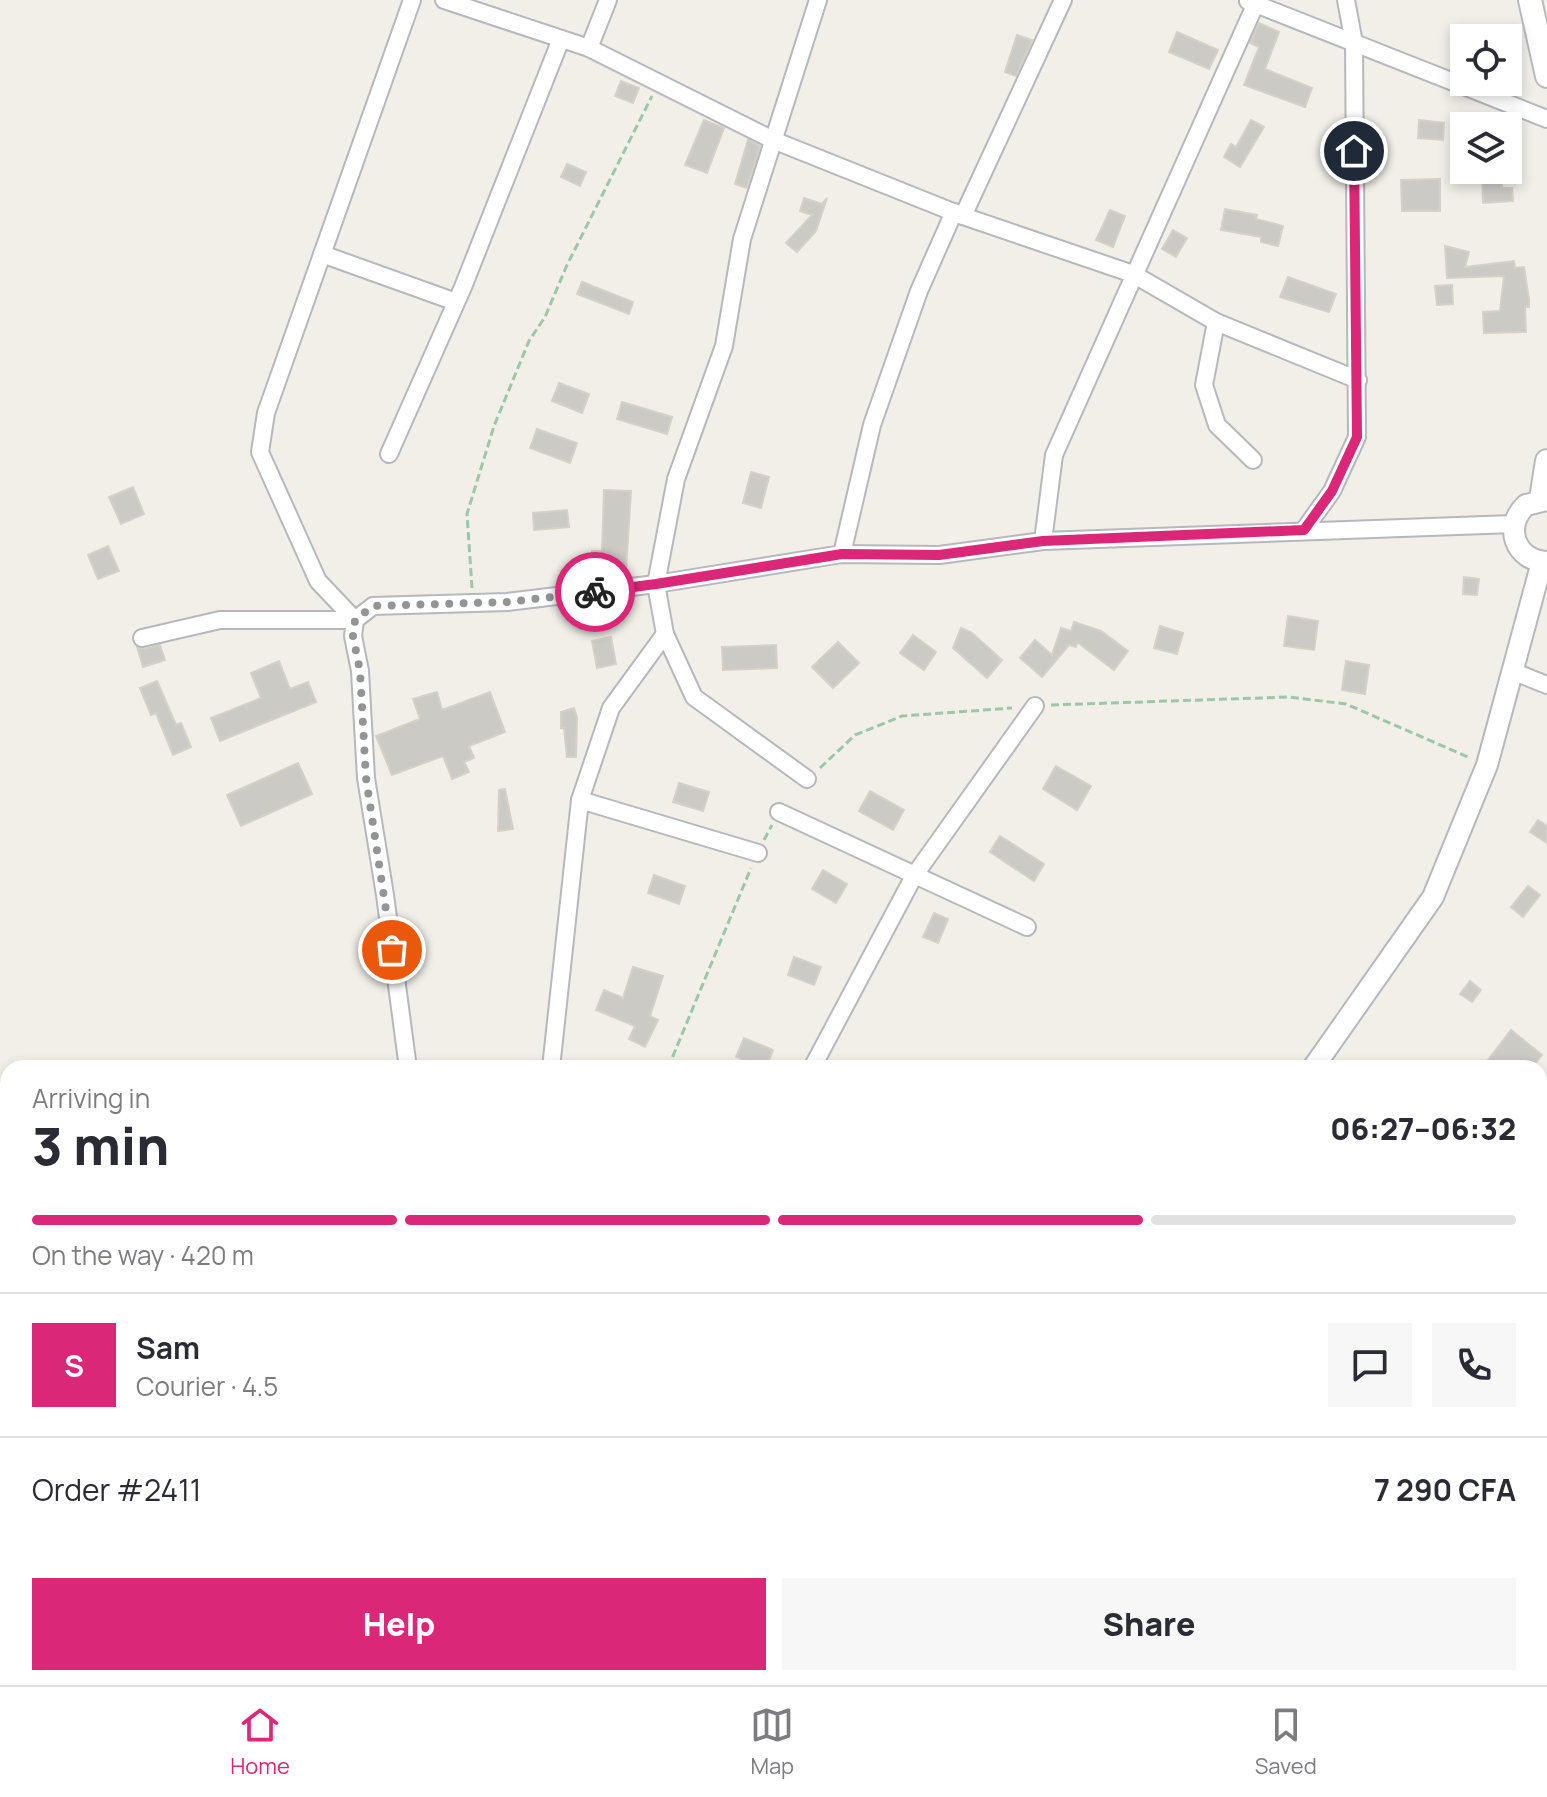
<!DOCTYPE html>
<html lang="en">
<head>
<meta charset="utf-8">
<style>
	:root { --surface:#fff; --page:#f7f7f7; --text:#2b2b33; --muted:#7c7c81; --line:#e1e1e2; --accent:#db2777 }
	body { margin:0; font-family:Manrope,sans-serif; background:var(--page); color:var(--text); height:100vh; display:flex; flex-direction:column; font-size:30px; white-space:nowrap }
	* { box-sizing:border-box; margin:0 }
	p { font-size:26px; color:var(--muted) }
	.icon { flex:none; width:44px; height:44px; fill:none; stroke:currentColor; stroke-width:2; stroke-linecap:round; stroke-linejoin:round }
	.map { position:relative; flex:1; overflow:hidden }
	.details { position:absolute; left:0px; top:1060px; width:1548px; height:626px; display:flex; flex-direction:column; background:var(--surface); border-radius:24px 24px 0 0; box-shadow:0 4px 12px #0003 }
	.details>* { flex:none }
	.tools { position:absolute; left:1450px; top:24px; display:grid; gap:16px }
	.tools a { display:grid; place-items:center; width:72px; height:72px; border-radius:0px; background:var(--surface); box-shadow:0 4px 12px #0003; font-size:40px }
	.pin { position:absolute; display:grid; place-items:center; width:68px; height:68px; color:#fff; margin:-34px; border:4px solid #fff; border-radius:50%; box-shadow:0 2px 8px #0007 }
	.courier { position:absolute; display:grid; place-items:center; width:80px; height:80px; margin:-40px; border:6px solid #db2777; border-radius:50%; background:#fff; color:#222; box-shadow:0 2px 10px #0007 }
	.headline em { font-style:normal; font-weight:800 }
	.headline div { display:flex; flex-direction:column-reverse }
	.headline { display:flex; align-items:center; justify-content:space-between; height:136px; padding:0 32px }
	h1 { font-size:52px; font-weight:800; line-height:60px }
	.bar { display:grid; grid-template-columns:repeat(4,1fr); gap:12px 8px; align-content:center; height:96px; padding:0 32px }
	.bar i { height:10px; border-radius:6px; background:var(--line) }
	.bar .selected { background:var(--accent) }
	.bar p { grid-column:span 4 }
	.line { display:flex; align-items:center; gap:20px; padding:0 32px; border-top:2px solid var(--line) }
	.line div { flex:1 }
	.round { display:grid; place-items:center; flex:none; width:84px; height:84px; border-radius:0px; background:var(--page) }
	.action { display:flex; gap:16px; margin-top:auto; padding:16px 32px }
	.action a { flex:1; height:92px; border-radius:0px; background:var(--accent); color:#fff; font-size:32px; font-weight:800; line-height:92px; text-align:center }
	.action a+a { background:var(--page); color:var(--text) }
	.dock { display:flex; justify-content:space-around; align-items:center; height:112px; border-top:2px solid var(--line); background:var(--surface); font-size:22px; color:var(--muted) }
	.dock a { display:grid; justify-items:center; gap:4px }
	.dock .selected { color:var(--accent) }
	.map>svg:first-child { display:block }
	.building { fill:#cccac5; stroke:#d6d1c6; stroke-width:2 }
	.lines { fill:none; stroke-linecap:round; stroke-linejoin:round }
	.minor-casing { stroke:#b5b8bc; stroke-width:20 }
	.tertiary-casing { stroke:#b5b8bc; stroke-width:24 }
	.secondary-casing { stroke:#b6babf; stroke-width:26 }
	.path { stroke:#9cc7a9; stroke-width:3; stroke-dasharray:8 4; stroke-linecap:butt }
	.minor { stroke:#fff; stroke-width:16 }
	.tertiary { stroke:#fff; stroke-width:20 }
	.secondary { stroke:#fff; stroke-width:22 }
	.done { stroke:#929495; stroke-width:8; stroke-dasharray:0 14.4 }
	.route { stroke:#db2777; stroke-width:10 }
</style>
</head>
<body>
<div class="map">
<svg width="1547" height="1685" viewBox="0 0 1547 1685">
	<rect width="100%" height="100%" fill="#f1efe8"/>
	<g class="building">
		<polygon points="1259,23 1279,32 1265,69 1312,88 1305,107 1244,85 1259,47 1250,43"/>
		<polygon points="1177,32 1218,50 1209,69 1169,52"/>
		<polygon points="1017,35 1032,40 1016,76 1005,72"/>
		<polygon points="621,81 639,88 633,103 615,96"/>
		<polygon points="704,120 724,128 707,173 685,165"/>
		<polygon points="1251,120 1264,127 1240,167 1224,157 1231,144 1236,147"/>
		<polygon points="1419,120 1444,123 1443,140 1418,138"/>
		<polygon points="748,140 760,146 747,188 735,184"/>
		<polygon points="567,164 586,172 580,186 561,177"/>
		<polygon points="1482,175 1502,175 1502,188 1512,188 1513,201 1483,203"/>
		<polygon points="1440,179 1440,211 1402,211 1401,180"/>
		<polygon points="804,198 822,204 827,198 816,231 797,252 786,243 812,215 800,211"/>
		<polygon points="1225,209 1257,215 1256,219 1283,226 1278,246 1261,242 1261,237 1221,230"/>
		<polygon points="1110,210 1125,216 1113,247 1096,240"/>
		<polygon points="1173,230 1187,238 1176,257 1162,249"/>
		<polygon points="1445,246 1469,252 1465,267 1514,261 1515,268 1524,267 1529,299 1529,307 1525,307 1526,332 1484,333 1483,312 1500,311 1504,276 1447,278"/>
		<polygon points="1288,277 1336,294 1329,312 1280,297"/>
		<polygon points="582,282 633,302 629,314 577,294"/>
		<polygon points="1452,285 1453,304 1437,305 1435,286"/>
		<polygon points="559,383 589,394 582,413 552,401"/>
		<polygon points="622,402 672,417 667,434 617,419"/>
		<polygon points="537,429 577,443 570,463 530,448"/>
		<polygon points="751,472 769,477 761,508 743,503"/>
		<polygon points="133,487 144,514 121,524 109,497"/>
		<polygon points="604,490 631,491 626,570 592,568 592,551 602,551"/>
		<polygon points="567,510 569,527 534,530 533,513"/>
		<polygon points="108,546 119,571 98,579 88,555"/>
		<polygon points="1464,577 1479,579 1477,595 1463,594"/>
		<polygon points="1288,616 1318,621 1314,650 1284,646"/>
		<polygon points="1074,622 1101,631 1128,651 1114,670 1077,642 1076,647 1069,645 1042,677 1020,658 1035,640 1052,655 1061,628 1071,631"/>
		<polygon points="1160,626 1183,633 1177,654 1154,648"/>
		<polygon points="961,628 971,632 1002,660 987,678 953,648"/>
		<polygon points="913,635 936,652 924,670 900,653"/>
		<polygon points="611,637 616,664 597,668 592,641"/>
		<polygon points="838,642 859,663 833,688 812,667"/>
		<polygon points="160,645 165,660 143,667 137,647 144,649"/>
		<polygon points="776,645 777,668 723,670 722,647"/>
		<polygon points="279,661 290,689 308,682 316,702 220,741 211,718 261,698 251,673"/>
		<polygon points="1346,661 1369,665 1365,694 1342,690"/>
		<polygon points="157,681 176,725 181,723 191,747 173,755 156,713 151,715 140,688"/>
		<polygon points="437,692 442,710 490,692 505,732 469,746 474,758 464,762 469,772 452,779 443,756 392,775 376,736 420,719 413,699"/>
		<polygon points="574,708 577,718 576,757 567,757 564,728 561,728 561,712"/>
		<polygon points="298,763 312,794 241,826 227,795"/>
		<polygon points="1056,766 1091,786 1077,810 1043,789"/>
		<polygon points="679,783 709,792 703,811 673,802"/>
		<polygon points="505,789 513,829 498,831 499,790"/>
		<polygon points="870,791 904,810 893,830 859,811"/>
		<polygon points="1538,820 1547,826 1547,843 1530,832"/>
		<polygon points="1000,836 1044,864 1034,881 990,852"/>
		<polygon points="823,870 847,884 836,903 812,889"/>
		<polygon points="654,875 685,886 679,904 648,893"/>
		<polygon points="1528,886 1540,895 1523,917 1511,907"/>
		<polygon points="934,913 948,919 938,943 923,937"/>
		<polygon points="794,957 821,967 814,985 788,975"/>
		<polygon points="633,967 663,976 650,1016 658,1020 645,1047 629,1039 635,1026 596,1010 604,990 623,998"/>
		<polygon points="1470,981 1481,990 1472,1002 1460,994"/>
		<polygon points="1511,1030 1542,1055 1532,1068 1482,1068"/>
		<polygon points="744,1038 773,1050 766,1068 736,1057"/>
	</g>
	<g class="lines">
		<defs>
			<g id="minor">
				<polyline points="444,0 589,48 773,140 963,216 1133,274 1216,322 1358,380"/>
				<polyline points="1248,1 1547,119"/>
				<polyline points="589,48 608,0"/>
				<polyline points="963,216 1063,0"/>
				<polyline points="322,254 456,302"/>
				<polyline points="1216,322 1204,385 1217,425 1253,460"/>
				<polyline points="389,454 463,287 561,39"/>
				<polyline points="1304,530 1332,491 1357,437 1354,43 1346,0"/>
				<polyline points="1043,541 1054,455 1256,3"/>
				<polyline points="842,554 872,425 919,291 954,212"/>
				<polyline points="355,620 318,581 260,452 266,413 412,0"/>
				<polyline points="142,638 220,620 355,620"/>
				<polyline points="1512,671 1547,685"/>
				<polyline points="807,779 694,697 665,634 656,584 676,479 724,346 742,239 818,0"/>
				<polyline points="580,800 758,853"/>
				<polyline points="779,812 1027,927"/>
				<polyline points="408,1068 385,895 366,778 360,671 353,636 355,620 373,606 507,602 656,584 842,554 939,555 1043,541 1513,524"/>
				<polyline points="551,1068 580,800 611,708 665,634"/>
				<polyline points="812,1068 914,876 1035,706"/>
				<polyline points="1540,1165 1547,1157"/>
				<polyline points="1540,1400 1547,1406"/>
				<polyline points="1540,1452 1547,1442"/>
				<polyline points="1003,1678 1011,1685"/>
				<polyline points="1420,1678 1428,1685"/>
				<polyline points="284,1685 285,1678"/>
				<polyline points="1142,1685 1146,1678"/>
				<polyline points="1365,1685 1370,1678"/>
			</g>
			<g id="tertiary">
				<path d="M1547,500L1526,505C1503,526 1515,561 1547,562"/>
				<polyline points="1313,1068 1433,897 1487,765 1542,562"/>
				<polyline points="841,1685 846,1678"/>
			</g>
			<g id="secondary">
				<polyline points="1530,0 1547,76"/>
				<polyline points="1541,499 1547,461"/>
			</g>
		</defs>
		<use href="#minor" class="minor-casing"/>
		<use href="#tertiary" class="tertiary-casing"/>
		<use href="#secondary" class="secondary-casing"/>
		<g class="path">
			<polyline points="472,588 467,514 494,426 529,341 545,317 567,265 652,96"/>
			<polyline points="1051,705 1289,697 1346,704 1468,757"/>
			<polyline points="820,768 855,735 902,716 1012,708"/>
			<polyline points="764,840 772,825"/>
			<polyline points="668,1068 751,868"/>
			<polyline points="523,1685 526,1678"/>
		</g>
		<use href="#minor" class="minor"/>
		<use href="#tertiary" class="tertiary"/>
		<use href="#secondary" class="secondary"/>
	</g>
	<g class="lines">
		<polyline class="done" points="392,950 366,778 360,671 353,636 355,620 373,606 507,602 595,592"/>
		<polyline class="route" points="595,592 656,584 842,554 939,555 1043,541 1304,530 1332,491 1357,437 1354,151"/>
	</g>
</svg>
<div class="tools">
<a><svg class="icon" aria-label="locate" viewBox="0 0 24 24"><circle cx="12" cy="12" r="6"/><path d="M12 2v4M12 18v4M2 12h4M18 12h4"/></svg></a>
<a><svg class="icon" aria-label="layers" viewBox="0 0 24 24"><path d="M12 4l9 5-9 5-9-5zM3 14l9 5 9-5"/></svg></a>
</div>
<div class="pin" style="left:392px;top:950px;background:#ea580c"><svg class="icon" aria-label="bag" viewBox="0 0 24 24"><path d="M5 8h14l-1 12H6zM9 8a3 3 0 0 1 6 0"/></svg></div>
<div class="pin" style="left:1354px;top:151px;background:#1f2937"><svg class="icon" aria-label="home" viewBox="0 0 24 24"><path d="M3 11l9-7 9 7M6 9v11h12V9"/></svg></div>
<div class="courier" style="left:595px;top:592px"><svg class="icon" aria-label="bike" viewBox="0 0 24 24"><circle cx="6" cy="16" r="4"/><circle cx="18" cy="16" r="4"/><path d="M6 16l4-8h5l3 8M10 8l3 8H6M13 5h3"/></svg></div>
<section class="details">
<div class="headline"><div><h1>3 min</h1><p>Arriving in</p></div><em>06:27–06:32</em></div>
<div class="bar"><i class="selected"></i><i class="selected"></i><i class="selected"></i><i></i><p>On the way · 420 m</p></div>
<div class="line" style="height:144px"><b class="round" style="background:var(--accent);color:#fff">S</b><div><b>Sam</b><p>Courier · 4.5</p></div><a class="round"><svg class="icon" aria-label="chat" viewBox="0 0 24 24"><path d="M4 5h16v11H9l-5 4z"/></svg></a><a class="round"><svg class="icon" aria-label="phone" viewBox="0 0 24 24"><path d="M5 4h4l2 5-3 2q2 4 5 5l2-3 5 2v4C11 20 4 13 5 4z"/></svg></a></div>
<div class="line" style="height:104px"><div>Order #2411</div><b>7 290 CFA</b></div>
<div class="action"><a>Help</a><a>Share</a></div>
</section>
</div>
<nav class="dock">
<a class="selected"><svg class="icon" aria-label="home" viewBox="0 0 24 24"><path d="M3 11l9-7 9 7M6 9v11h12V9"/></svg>Home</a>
<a><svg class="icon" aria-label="map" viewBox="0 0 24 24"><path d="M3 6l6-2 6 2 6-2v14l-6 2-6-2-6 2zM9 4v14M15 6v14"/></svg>Map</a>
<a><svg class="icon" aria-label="saved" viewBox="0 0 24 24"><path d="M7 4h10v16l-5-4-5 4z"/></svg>Saved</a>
</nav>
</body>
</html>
